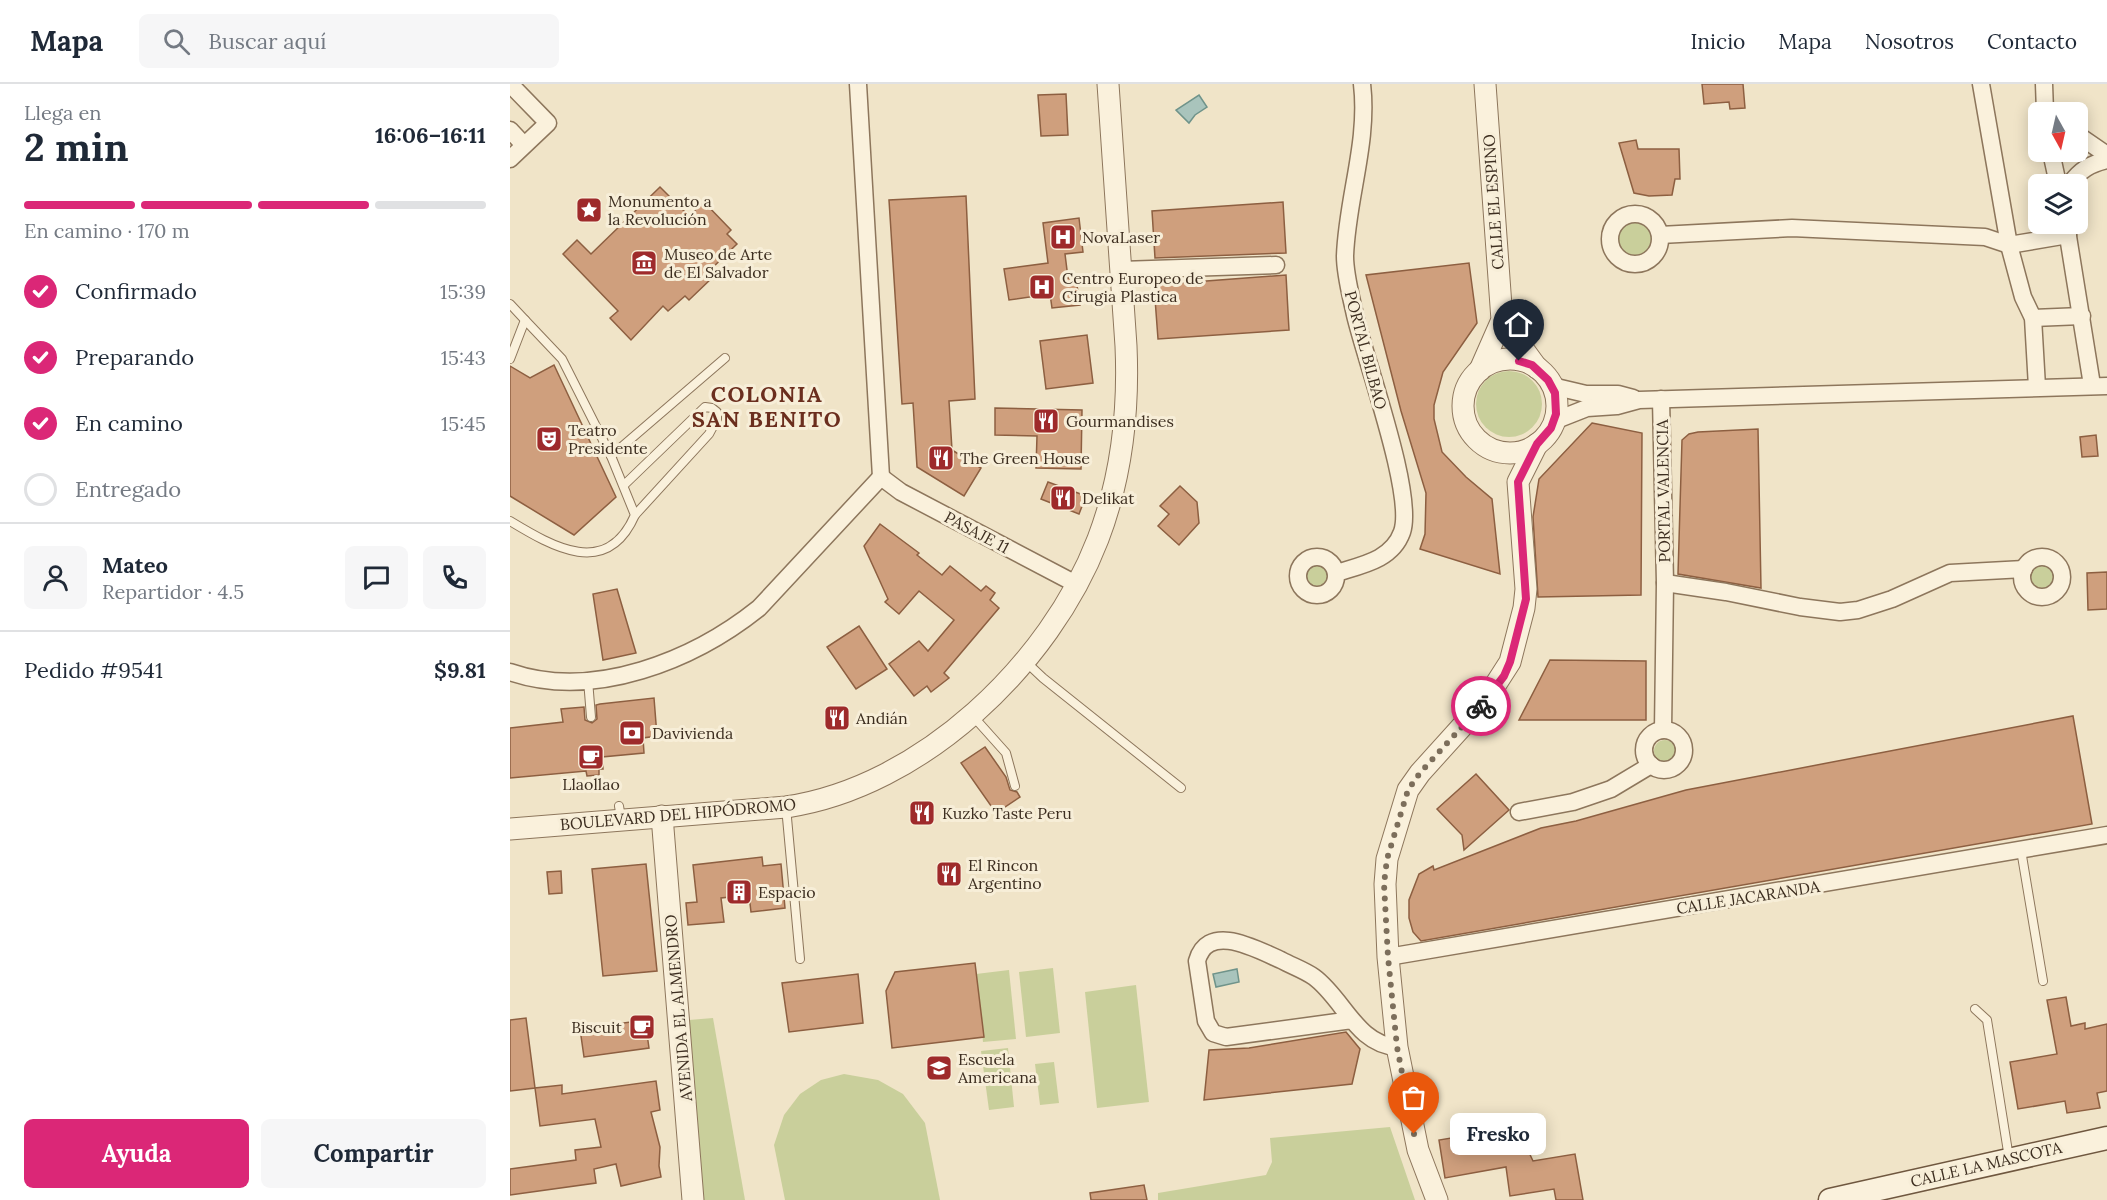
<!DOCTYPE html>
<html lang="es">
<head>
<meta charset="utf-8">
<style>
	:root { --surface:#fff; --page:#f6f6f7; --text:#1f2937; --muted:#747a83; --line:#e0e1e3; --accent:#db2777 }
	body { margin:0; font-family:Lora,serif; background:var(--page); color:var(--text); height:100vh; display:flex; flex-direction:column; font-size:22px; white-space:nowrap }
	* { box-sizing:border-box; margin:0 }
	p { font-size:20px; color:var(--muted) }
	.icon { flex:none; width:33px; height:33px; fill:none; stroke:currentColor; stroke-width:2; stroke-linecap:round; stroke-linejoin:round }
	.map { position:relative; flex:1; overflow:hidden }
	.drawer { display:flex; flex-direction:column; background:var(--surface); width:510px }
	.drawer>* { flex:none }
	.needle { width:39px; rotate:172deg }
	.fabs { position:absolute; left:1518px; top:18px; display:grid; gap:12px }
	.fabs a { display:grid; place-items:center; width:60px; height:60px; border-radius:9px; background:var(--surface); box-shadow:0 3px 15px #0003; font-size:30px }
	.pin { position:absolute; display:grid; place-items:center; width:51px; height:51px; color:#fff; margin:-62px -26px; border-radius:50% 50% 50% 0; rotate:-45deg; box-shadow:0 0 6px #0007 }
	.pin .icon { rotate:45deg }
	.courier { position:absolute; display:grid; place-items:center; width:60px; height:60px; margin:-30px; border:4px solid #db2777; border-radius:50%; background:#fff; color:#222; box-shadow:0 2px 8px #0007 }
	.bubble { position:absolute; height:42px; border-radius:9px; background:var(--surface); box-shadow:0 3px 15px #0003; font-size:20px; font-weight:700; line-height:42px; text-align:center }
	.summary em { font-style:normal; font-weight:700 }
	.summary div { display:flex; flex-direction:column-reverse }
	.summary { display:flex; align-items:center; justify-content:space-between; height:102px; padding:0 24px }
	h1 { font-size:39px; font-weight:700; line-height:45px }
	.bar { display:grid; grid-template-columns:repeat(4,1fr); gap:9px 6px; align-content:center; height:72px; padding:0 24px }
	.bar i { height:8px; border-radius:4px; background:var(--line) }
	.bar .active { background:var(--accent) }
	.bar p { grid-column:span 4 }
	.line { display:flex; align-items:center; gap:15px; padding:0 24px; border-top:2px solid var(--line) }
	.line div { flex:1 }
	.round { display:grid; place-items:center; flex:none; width:63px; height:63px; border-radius:9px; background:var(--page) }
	ol { padding:0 24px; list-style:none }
	li { display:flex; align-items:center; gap:18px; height:66px }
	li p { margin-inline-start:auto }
	li .icon { padding:6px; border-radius:50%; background:var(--accent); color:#fff; stroke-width:4 }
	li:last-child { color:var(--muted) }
	li i { width:33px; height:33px; border:3px solid var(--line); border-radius:50% }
	.action { display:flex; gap:12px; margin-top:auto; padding:12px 24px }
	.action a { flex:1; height:69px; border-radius:9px; background:var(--accent); color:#fff; font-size:24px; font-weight:700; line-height:69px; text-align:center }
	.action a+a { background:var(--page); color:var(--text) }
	header { display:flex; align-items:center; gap:36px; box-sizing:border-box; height:84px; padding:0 30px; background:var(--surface); border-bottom:2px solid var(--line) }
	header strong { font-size:28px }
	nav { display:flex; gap:33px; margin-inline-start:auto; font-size:21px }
	.search { width:420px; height:54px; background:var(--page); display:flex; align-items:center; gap:15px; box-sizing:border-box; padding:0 21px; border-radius:9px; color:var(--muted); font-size:22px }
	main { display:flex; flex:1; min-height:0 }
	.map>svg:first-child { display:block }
	.green { fill:#c9cf9b }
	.water { fill:#a9c4bc; stroke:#6f938a; stroke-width:1.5 }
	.building { fill:#cf9f7d; stroke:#8d5f41; stroke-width:1.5 }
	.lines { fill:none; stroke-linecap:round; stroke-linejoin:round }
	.service-casing { stroke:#8d765c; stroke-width:10 }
	.minor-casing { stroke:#8d765c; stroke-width:19 }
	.tertiary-casing { stroke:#8d765c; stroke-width:23 }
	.secondary-casing { stroke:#6f573f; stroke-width:25 }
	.service { stroke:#faf1dc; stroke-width:8 }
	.minor { stroke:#faf1dc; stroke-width:16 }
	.tertiary { stroke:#faf1dc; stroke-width:21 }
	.secondary { stroke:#faf1dc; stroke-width:22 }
	.done { stroke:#7c6e5b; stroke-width:6; stroke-dasharray:0 10.8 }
	.route { stroke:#db2777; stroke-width:8 }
	.labels { text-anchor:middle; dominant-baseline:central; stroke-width:6; stroke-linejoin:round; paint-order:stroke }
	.poi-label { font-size:16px; fill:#3d2e20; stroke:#f7eed8; text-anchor:start }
	.street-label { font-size:16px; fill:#3d2e20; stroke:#f7eed8 }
	.district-label { font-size:22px; font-weight:bold; letter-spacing:1.5px; fill:#6b2e1e; stroke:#f7eed8 }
</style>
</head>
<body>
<header>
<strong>Mapa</strong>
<div class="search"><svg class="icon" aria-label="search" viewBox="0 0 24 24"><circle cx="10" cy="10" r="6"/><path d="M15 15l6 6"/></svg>Buscar aquí</div>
<nav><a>Inicio</a><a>Mapa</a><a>Nosotros</a><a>Contacto</a></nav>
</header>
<main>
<section class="drawer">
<div class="summary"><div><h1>2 min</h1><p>Llega en</p></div><em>16:06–16:11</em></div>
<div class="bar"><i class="active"></i><i class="active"></i><i class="active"></i><i></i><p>En camino · 170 m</p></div>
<ol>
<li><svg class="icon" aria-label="check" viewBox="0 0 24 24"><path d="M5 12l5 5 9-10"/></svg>Confirmado<p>15:39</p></li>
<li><svg class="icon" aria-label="check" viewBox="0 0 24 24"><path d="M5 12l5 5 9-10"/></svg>Preparando<p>15:43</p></li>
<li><svg class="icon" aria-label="check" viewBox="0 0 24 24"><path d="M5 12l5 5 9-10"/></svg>En camino<p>15:45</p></li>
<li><i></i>Entregado</li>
</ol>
<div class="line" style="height:108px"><a class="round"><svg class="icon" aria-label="person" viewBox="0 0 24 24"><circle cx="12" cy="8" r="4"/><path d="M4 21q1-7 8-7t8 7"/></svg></a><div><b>Mateo</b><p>Repartidor · 4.5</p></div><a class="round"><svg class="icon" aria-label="chat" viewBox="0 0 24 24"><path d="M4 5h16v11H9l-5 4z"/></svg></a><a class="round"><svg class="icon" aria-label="phone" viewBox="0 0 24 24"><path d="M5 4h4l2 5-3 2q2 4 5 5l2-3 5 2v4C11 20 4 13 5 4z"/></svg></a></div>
<div class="line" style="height:78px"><div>Pedido #9541</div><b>$9.81</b></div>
<div class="action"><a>Ayuda</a><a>Compartir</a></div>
</section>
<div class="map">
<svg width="1597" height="1116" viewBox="0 0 1597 1116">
	<rect width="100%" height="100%" fill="#f0e4c8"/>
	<g class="green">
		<circle cx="1124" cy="155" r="18"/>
		<circle cx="999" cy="320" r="33"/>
		<circle cx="807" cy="493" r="13"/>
		<circle cx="1532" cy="493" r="11"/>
		<circle cx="1155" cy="667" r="11"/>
		<polygon points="543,884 550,949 516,953 509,888"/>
		<polygon points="499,886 506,955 473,958 466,890"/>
		<polygon points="626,901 639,1018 587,1024 575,908"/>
		<polygon points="203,934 235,1116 192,1116 179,936"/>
		<polygon points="498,964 504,1023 479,1026 471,967"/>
		<polygon points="544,978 549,1019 530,1021 525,980"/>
		<polygon points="334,990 368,996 393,1010 415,1039 430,1116 275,1116 264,1061 274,1031 290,1010 311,996"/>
		<polygon points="880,1043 905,1116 648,1116 648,1109 756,1091 762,1078 760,1054"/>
	</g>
	<g class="water">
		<polygon points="689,11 697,23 685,31 679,39 666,26"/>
		<polygon points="727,885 729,898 706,903 703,890"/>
	</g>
	<g class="building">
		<polygon points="1192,0 1233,0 1235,24 1220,25 1219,18 1194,20"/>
		<polygon points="556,10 558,51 531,52 528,11"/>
		<polygon points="1126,56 1128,65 1169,65 1170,95 1165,95 1162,111 1139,112 1124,109 1109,59"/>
		<polygon points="150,103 179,132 194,118 221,146 217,150 227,160 198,188 203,193 179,216 175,212 158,227 153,222 121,256 100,234 108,227 53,170 67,156 81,170"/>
		<polygon points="456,112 465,315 439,317 442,366 471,384 454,412 407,383 403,319 392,320 379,116"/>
		<polygon points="773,118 776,169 645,174 642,127"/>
		<polygon points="569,134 573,168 555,170 558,194 566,195 570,221 542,224 540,210 499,216 494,185 538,179 533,139"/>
		<polygon points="959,179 967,239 933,288 924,321 924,335 932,368 956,393 982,415 990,490 910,465 915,450 916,409 891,327 856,191"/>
		<polygon points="776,191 779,246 648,255 644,201"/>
		<polygon points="577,251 583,299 536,305 530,257"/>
		<polygon points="44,281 106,413 64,451 0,412 0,282 20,294"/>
		<polygon points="485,324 572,326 571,385 526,384 527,352 485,351"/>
		<polygon points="1082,339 1132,349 1131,511 1028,513 1023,433 1029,395"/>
		<polygon points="1248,345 1251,504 1168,490 1172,356 1179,350 1188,348"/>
		<polygon points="1586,351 1588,372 1572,373 1570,353"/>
		<polygon points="538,398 576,412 569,430 531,415"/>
		<polygon points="670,402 687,418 689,439 669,461 648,442 659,430 650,422"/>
		<polygon points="370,440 409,469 407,471 432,491 440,482 471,507 476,502 485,509 480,516 489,524 434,589 439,594 421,608 417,602 404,612 379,580 409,557 418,567 444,536 409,507 389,530 375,518 378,515 354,462"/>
		<polygon points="1597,488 1597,525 1578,526 1577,489"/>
		<polygon points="107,505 126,569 93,576 83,510"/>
		<polygon points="349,542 377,585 346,605 317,563"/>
		<polygon points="1040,576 1136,577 1136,636 1009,636"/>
		<polygon points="144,614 147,652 133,654 134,669 92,673 93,685 89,685 89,691 77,692 76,687 0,694 0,644 53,638 51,625 74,623 75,636 82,639 87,635 86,621 90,620"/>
		<polygon points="1563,632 1582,740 911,857 903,848 899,834 899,816 909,790 923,782 924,786 1031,744 1066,737 1176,706"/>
		<polygon points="475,663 496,693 500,706 507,708 510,713 486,729 451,679"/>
		<polygon points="966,690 999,726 954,766 952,751 927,725"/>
		<polygon points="252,773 253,782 271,780 275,824 241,828 239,811 211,814 214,838 178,841 176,819 187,818 183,781"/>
		<polygon points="136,780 147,887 93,892 82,785"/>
		<polygon points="51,787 52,809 39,810 37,788"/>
		<polygon points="465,879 474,953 382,964 376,907 385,888"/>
		<polygon points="348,890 353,939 279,948 272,899"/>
		<polygon points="1556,913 1561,942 1575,939 1575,945 1597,940 1597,1007 1587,1009 1590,1024 1557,1029 1555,1017 1508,1025 1500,978 1547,970 1537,916"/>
		<polygon points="16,934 25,1004 0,1007 0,936"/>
		<polygon points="135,936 139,964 74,973 70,945"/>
		<polygon points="836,948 850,965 842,1000 694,1016 699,966 739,964"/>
		<polygon points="146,997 150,1026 141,1028 150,1063 149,1082 151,1093 111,1102 106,1080 84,1085 86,1099 0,1111 0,1085 66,1076 65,1066 91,1063 85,1035 30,1042 25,1004 52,1001 52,1010"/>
		<polygon points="1007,1043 1023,1077 1065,1070 1073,1116 1046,1116 1044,1105 1000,1112 996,1083 935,1094 929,1056"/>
		<polygon points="634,1101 637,1116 581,1116 580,1109"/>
	</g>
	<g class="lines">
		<defs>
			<g id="service">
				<polyline points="0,220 15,236"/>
				<path d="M0,275L15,236L52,275L101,372L125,431C97,495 43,463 0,437"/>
				<polyline points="101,372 215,274"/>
				<polyline points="114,401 195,323 202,324 207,328 207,335 199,350 125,431"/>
				<polyline points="515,577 533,594 671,704"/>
				<polyline points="78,596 81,633"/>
				<polyline points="462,631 496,669 505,702"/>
				<polyline points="109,722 111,734"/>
				<polyline points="276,723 290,875"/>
				<polyline points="1511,766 1533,897"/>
				<polyline points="1465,925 1477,936 1499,1074"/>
			</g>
			<g id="minor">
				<polyline points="348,0 371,393"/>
				<polyline points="1471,0 1499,161 1513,213 1523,234 1527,303"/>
				<polyline points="1534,0 1535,28"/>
				<polyline points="0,46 14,61"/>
				<polyline points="1568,51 1597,71"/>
				<polyline points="1541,68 1548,100"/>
				<polyline points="0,75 38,39 0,0"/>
				<path d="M1560,100C1570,86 1580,80 1597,76"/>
				<circle cx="1125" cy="155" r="25"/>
				<polyline points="1556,140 1582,301"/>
				<polyline points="1150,151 1282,144 1475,153 1499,161 1558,151"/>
				<polyline points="611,186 766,181"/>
				<polyline points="1523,234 1572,232"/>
				<polyline points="1042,302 1076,310 1108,310 1123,314"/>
				<polyline points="1151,315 1155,499 1153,646"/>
				<polyline points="1044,337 1077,324 1107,322 1129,316 1597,302"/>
				<polyline points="371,393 391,408 566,500"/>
				<circle cx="807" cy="492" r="19"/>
				<circle cx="1532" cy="493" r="20"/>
				<path d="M826,489C852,481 882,476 892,448C905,411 855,275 845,231C841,212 835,191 835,172C837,114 859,58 852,0"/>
				<polyline points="1155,499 1216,508 1290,523 1330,528 1348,526 1382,515 1440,489 1514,485"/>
				<path d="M0,588C84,617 184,576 249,524L371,393"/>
				<circle cx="1154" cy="666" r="20"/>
				<polyline points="1009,728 1063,718 1101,705 1141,681"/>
				<polyline points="878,873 1597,751"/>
				<path d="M842,936L716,953L703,949L696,937L687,877C698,837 748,866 771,876C782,882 794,886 804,893C833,914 847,961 887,963"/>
			</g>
			<g id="tertiary">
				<polyline points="992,236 1027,284"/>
				<circle cx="1000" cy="322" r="47"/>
				<polyline points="970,286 992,236 975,0"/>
				<polyline points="152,732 183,1116"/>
				<path d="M0,745L276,723C412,703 540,580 588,455C612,392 619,329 616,262L598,0"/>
				<polyline points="927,1116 908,1066 887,963 878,873 875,800 877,775 898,706 910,689 975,617 1000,578 1014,524 1016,505 1008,398 1027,360"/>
			</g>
			<polyline id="secondary" points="1320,1116 1597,1054"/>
		</defs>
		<use href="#service" class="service-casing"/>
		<use href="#minor" class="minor-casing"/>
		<use href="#tertiary" class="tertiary-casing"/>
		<use href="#secondary" class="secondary-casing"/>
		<use href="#service" class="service"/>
		<use href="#minor" class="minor"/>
		<use href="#tertiary" class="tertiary"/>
		<use href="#secondary" class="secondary"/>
	</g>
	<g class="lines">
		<polyline class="done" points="904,1050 887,963 878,873 874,800 877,775 898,706 910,689 971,622"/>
		<polyline class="route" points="971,622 994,592 1000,578 1016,515 1008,398 1027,360 1041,344 1046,330 1045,309 1038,296 1022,281 1009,277"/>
	</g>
	<defs>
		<symbol id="sight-square" viewBox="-11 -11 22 22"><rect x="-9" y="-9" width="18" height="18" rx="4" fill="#9e2a2b" stroke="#f7eed8"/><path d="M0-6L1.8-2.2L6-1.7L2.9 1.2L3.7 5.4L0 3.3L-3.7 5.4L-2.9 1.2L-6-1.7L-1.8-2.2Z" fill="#fff"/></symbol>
		<symbol id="hospital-square" viewBox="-11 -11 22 22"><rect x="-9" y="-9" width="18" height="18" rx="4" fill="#9e2a2b" stroke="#f7eed8"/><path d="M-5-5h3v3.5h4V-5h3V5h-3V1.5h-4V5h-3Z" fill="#fff"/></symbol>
		<symbol id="museum-square" viewBox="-11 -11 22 22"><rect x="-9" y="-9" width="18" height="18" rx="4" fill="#9e2a2b" stroke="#f7eed8"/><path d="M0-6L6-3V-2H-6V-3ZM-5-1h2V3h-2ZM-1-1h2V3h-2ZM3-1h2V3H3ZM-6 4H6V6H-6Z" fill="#fff"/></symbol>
		<symbol id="restaurant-square" viewBox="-11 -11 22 22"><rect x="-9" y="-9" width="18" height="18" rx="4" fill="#9e2a2b" stroke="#f7eed8"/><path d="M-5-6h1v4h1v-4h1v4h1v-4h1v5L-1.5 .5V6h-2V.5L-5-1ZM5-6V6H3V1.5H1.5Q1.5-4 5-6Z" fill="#fff"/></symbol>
		<symbol id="theatre-square" viewBox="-11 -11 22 22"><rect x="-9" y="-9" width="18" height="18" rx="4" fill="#9e2a2b" stroke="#f7eed8"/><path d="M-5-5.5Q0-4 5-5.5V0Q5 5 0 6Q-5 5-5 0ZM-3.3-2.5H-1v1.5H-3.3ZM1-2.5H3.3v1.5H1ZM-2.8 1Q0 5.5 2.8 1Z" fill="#fff"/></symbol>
		<symbol id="bank-square" viewBox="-11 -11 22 22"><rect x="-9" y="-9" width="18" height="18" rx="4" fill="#9e2a2b" stroke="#f7eed8"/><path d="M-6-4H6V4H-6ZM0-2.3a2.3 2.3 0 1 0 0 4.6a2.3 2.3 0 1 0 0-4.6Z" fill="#fff"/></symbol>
		<symbol id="cafe-square" viewBox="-11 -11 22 22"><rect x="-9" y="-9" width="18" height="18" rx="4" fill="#9e2a2b" stroke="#f7eed8"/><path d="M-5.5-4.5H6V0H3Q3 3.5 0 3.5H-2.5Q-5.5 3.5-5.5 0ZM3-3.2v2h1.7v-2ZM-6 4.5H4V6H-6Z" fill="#fff"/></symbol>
		<symbol id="building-square" viewBox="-11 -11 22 22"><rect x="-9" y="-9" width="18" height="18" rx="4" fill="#9e2a2b" stroke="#f7eed8"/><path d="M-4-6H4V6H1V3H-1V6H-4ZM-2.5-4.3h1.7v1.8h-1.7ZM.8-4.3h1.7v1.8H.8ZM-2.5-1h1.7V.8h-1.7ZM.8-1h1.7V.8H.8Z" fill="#fff"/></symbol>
		<symbol id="school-square" viewBox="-11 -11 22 22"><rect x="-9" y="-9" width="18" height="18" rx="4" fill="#9e2a2b" stroke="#f7eed8"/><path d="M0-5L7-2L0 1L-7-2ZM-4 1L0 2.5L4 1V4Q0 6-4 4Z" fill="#fff"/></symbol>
	</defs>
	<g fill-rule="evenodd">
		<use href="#sight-square" x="64" y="111" width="30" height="30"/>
		<use href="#hospital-square" x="538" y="138" width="30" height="30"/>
		<use href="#museum-square" x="119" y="164" width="30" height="30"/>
		<use href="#hospital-square" x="517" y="188" width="30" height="30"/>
		<use href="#restaurant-square" x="521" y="322" width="30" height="30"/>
		<use href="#theatre-square" x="24" y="340" width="30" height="30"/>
		<use href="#restaurant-square" x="416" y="359" width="30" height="30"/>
		<use href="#restaurant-square" x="538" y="399" width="30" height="30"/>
		<use href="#restaurant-square" x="312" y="619" width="30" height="30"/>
		<use href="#bank-square" x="107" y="634" width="30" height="30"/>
		<use href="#cafe-square" x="66" y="658" width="30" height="30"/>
		<use href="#restaurant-square" x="397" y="714" width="30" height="30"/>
		<use href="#restaurant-square" x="424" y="775" width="30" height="30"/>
		<use href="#building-square" x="214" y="793" width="30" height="30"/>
		<use href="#cafe-square" x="117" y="928" width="30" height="30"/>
		<use href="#school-square" x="414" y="969" width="30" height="30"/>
	</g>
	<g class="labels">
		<g class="poi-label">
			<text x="98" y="117">Monumento a<tspan x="98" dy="18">la Revolución</tspan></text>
			<text x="572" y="153">NovaLaser</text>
			<text x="154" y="170">Museo de Arte<tspan x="154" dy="18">de El Salvador</tspan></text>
			<text x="552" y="194">Centro Europeo de<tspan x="552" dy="18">Cirugia Plastica</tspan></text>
			<text x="556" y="337">Gourmandises</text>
			<text x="58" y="346">Teatro<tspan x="58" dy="18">Presidente</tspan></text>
			<text x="450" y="374">The Green House</text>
			<text x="572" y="414">Delikat</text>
			<text x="346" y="634">Andián</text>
			<text x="142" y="649">Davivienda</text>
			<text x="81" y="700" text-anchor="middle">Llaollao</text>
			<text x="432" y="729">Kuzko Taste Peru</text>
			<text x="458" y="781">El Rincon<tspan x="458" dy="18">Argentino</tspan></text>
			<text x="248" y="808">Espacio</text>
			<text x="112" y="943" text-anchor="end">Biscuit</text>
			<text x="448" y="975">Escuela<tspan x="448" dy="18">Americana</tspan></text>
		</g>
		<g class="street-label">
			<text transform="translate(983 118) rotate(-94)">CALLE EL ESPINO</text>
			<text transform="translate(856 266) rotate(75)">PORTAL BILBAO</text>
			<text transform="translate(1153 407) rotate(-91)">PORTAL VALENCIA</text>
			<text transform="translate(467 448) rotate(28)">PASAJE 11</text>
			<text transform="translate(168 730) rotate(-5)">BOULEVARD DEL HIPÓDROMO</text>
			<text transform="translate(1238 813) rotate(-9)">CALLE JACARANDA</text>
			<text transform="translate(168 924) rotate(-95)">AVENIDA EL ALMENDRO</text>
			<text transform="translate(1476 1080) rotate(-13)">CALLE LA MASCOTA</text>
		</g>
		<g class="district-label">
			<text x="257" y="310">COLONIA<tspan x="257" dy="25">SAN BENITO</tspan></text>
		</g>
	</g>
</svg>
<div class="fabs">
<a><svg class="needle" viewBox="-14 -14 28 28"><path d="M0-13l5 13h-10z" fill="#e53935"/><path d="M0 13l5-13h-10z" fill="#747a83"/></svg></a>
<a><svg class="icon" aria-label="layers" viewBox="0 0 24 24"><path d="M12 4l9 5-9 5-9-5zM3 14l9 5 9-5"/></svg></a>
</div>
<div class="pin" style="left:904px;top:1050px;background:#ea580c"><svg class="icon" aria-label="bag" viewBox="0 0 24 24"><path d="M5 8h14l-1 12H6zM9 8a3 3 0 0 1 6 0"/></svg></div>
<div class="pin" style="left:1009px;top:277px;background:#1f2937"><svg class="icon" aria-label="home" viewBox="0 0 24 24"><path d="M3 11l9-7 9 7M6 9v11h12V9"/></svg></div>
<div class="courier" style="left:971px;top:622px"><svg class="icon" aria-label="bike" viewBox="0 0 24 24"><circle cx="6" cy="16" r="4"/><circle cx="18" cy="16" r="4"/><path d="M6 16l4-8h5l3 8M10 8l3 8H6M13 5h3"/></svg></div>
<div class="bubble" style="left:940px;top:1029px;width:96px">Fresko</div>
</div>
</main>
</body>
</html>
